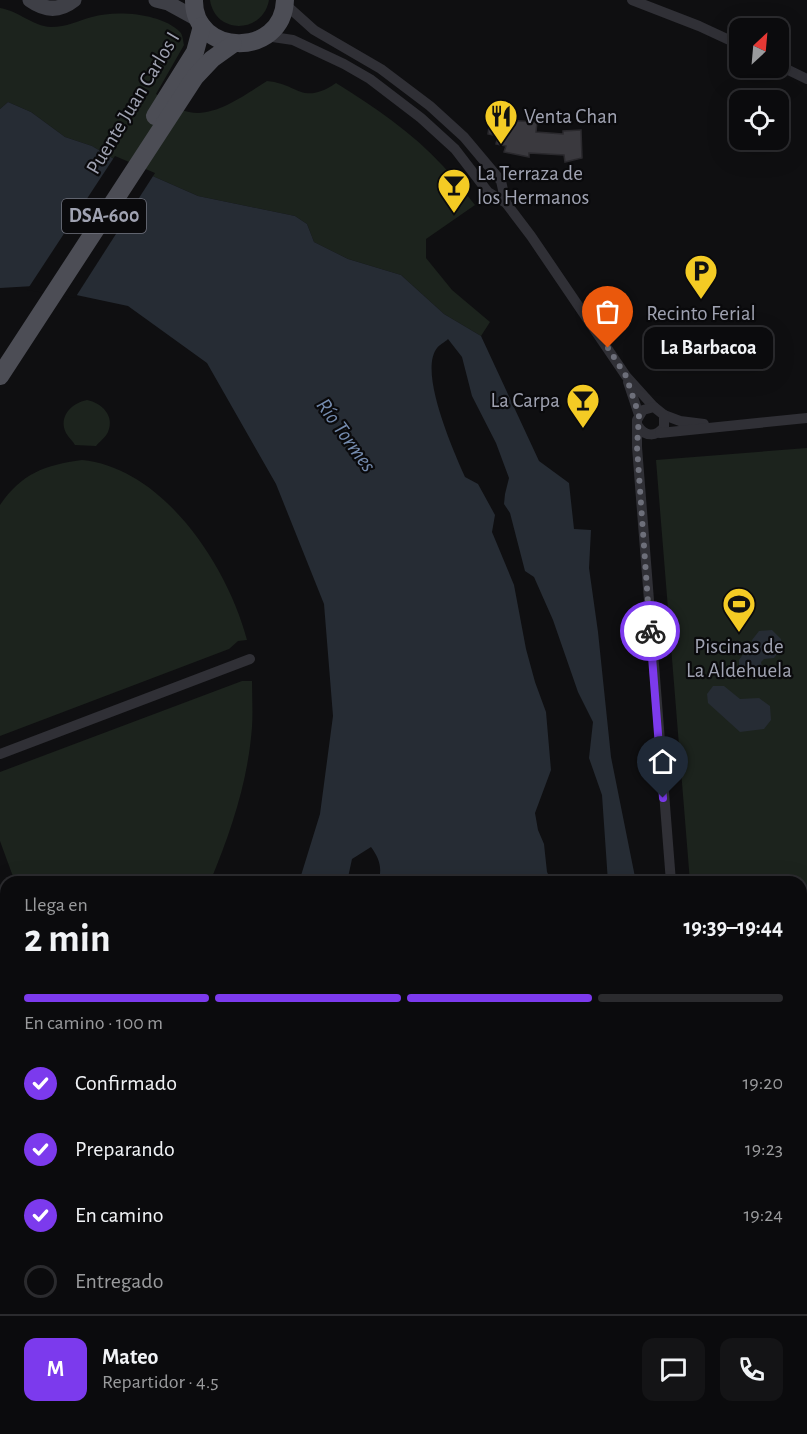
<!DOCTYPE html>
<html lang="es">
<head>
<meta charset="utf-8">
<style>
	:root { --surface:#0b0b0d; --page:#141416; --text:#f1f3f6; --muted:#9a9b9d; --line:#2b2b2e; --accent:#7c3aed }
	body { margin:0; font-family:"Alegreya Sans",sans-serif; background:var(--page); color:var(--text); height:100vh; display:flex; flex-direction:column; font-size:22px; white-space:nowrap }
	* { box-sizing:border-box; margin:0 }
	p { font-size:20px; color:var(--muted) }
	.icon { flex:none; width:33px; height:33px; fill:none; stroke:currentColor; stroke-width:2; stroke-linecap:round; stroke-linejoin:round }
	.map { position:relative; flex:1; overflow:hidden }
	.panel { position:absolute; left:0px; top:876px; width:807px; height:558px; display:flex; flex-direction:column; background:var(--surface); border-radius:18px 18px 0 0; box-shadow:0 6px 24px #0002,0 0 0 2px var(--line) }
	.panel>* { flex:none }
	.needle { width:39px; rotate:26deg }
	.controls { position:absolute; left:729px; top:18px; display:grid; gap:12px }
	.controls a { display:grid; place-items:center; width:60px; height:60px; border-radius:12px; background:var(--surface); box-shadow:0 6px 24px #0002,0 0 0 2px var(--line); font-size:30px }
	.pin { position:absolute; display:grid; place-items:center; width:51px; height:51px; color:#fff; margin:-62px -26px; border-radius:50% 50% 50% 0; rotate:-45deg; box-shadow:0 0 6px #0007 }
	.pin .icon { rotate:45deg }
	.courier { position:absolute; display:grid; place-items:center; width:60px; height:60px; margin:-30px; border:4px solid #7c3aed; border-radius:50%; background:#fff; color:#222; box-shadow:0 2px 8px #0007 }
	.bubble { position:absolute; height:42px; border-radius:12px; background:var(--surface); box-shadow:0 6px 24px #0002,0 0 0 2px var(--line); font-size:20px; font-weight:700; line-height:42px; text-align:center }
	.headline em { font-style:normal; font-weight:700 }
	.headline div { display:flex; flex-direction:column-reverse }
	.headline { display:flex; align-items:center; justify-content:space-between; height:102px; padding:0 24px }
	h1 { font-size:39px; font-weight:700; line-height:45px }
	.bar { display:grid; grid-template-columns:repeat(4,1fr); gap:9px 6px; align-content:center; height:72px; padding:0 24px }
	.bar i { height:8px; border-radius:4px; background:var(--line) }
	.bar .selected { background:var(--accent) }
	.bar p { grid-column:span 4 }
	.line { display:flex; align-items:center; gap:15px; padding:0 24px; border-top:2px solid var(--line) }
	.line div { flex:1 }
	.round { display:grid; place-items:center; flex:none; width:63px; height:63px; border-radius:12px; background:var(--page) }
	ol { padding:0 24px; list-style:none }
	li { display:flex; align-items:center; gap:18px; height:66px }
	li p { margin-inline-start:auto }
	li .icon { padding:6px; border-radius:50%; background:var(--accent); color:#fff; stroke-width:4 }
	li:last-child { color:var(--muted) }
	li i { width:33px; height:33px; border:3px solid var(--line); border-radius:50% }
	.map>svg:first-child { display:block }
	.green { fill:#1c231d }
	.water { fill:#262c34 }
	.pier { fill:#0f0f11 }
	.building { fill:#3a393e; stroke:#2a292d; stroke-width:1.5 }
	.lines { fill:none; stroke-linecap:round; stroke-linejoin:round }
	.street { stroke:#303036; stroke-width:10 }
	.secondary { stroke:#3e3f46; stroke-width:15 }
	.primary { stroke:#4c4d55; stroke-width:18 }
	.done { stroke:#6d6f7a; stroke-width:6; stroke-dasharray:0 10.8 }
	.route { stroke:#7c3aed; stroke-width:8 }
	.labels { text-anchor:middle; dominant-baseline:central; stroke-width:4.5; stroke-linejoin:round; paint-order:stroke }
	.shield { fill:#0a0a0c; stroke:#737580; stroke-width:1.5 }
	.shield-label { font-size:20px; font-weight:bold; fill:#a0a3b2 }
	.street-label { font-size:21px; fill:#a0a3b2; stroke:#0a0a0c }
	.poi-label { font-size:21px; fill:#a0a3b2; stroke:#0a0a0c; text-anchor:start }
	.water-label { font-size:22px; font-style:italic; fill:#758caf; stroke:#0a0a0c }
</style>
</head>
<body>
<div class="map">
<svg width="807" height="1434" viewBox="0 0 807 1434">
	<rect width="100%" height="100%" fill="#0f0f11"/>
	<g class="green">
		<path d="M210,0H269C263,34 215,35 210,0Z"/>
		<path d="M0,8C19,11 32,26 51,27C67,27 77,21 92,17C116,10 161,13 180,32C183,35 183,41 184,45L156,94C166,100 178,110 189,112C215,118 246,94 267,81C299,84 302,106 336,83C374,107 412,132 443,166C454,178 464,192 475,205L426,239V258L452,290L490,322L481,336L444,314L401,275L348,259L314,242L307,224L295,216L198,196L114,159L92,146L65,137L31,112L8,102L0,109Z"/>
		<path d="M87,400C102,403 115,416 108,432C105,438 99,442 96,446L75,445C73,441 69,438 66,433C58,416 72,403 87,400Z"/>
		<polygon points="807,448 807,1029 801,1018 801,882 690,882 656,460"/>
		<path d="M82,460C164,468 228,567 247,640L238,641L229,649L0,736V505C22,473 45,465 82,460Z"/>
		<path d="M242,681H252C252,696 253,712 252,727C248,781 231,832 210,882H15L0,841V772Z"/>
		<polygon points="807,1076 807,1195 801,1123 801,1077"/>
	</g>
	<g class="water">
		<path d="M8,102L31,112L65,137L92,146L114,159L198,196L295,216L307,224L314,242L348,259L401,275L444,314L481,336L539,461L569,483L574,529L591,530L589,568L598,632L611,757L636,882H608L602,795L589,758L593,722L578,692L553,620L534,577L525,571L510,513L504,504L505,494L509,478L496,443L472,396L462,357L448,339C445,342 439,345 437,348C418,372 454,452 465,477L478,484L495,515L492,532L514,585L526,649L535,682L546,712L551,770L535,813L538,830L544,844L547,872L552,882H422L410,875L398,882H378C383,868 379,858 371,847L352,859L347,882H299L320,814L333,716L324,604L276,484L207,363L128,306L34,286L0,288V109Z"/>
		<polygon points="772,630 781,639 782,648 774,658 764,659 761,662 762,667 756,674 747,675 739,669 739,660 744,653 750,652 753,649 752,640 759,631"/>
		<polygon points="713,686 724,686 740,699 759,698 770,706 771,720 764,729 740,732 708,703 707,694"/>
		<polygon points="283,1428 353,1428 359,1434 298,1434"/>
	</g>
	<polygon class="pier" points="115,156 155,173 75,298 27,290"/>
	<polygon class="building" points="490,120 506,123 506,120 537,122 536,132 563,134 563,131 581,130 582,158 565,162 564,155 529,153 529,157 504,152 506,146 496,144 498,136 488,134"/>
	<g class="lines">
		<g class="street">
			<polyline points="632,0 699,26 740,45"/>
			<polyline points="285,4 314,30 381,69 430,106 464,137 501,181 506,203"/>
			<polyline points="266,36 293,40 344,64 370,79 421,118 455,149 488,192 506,203 531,236 626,376 654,407"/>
			<polyline points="778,65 807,79"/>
			<polyline points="628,382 639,415"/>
			<polyline points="664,415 680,421 704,424"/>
			<path d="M638,426C645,437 656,437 664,427V415L654,407L643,410L637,420V447L671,882"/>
			<polyline points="660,433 807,418"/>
			<polyline points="0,754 250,659"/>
			<polyline points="0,918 3,947 0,1013"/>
			<polyline points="801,1381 805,1434"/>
		</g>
		<g class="secondary">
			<path d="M30,0C44,10 59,12 74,0"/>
			<polyline points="156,0 168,3 199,20"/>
		</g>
		<g class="primary">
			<path d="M194,0C193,56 283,59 285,0"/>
			<polyline points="155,116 195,52 202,26"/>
			<polyline points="0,376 195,77 212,59 233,44"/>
		</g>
	</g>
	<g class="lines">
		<polyline class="done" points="608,348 626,376 639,415 637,447 650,631"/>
		<polyline class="route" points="650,631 663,798"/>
	</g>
	<defs>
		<symbol id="restaurant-pin" viewBox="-11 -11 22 30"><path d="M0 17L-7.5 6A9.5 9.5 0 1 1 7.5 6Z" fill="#f4cb24" stroke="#0a0a0c"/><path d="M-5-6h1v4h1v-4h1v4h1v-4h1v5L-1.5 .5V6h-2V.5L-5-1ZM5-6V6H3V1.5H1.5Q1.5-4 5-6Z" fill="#111"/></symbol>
		<symbol id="bar-pin" viewBox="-11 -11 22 30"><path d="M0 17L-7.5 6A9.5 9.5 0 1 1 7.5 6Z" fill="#f4cb24" stroke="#0a0a0c"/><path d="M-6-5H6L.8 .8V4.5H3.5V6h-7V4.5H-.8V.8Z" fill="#111"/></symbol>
		<symbol id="parking-pin" viewBox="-11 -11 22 30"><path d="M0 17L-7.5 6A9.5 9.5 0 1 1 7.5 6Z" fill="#f4cb24" stroke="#0a0a0c"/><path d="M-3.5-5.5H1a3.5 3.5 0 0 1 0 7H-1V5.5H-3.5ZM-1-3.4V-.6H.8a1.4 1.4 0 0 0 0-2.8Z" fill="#111"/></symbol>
		<symbol id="stadium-pin" viewBox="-11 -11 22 30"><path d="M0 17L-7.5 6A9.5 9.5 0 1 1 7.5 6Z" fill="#f4cb24" stroke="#0a0a0c"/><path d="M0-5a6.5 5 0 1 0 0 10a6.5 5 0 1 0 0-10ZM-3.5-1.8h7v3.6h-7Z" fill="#111"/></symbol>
	</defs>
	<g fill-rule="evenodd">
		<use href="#restaurant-pin" x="482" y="97" width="38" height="52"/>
		<use href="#bar-pin" x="435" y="166" width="38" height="52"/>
		<use href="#parking-pin" x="682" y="252" width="38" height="52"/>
		<use href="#bar-pin" x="564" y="381" width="38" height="52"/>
		<use href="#stadium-pin" x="720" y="585" width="38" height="52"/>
	</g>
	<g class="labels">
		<rect class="shield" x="62" y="199" width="84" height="34" rx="4.5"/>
		<g class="shield-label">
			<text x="104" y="216">DSA-600</text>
		</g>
		<g class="street-label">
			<text transform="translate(133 103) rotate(-59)">Puente Juan Carlos I</text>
		</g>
		<g class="poi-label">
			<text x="524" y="116">Venta Chan</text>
			<text x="477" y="173">La Terraza de<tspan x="477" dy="24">los Hermanos</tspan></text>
			<text x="701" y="313" text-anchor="middle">Recinto Ferial</text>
			<text x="560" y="400" text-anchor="end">La Carpa</text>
			<text x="739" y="646" text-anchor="middle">Piscinas de<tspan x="739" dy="24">La Aldehuela</tspan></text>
		</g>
		<g class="water-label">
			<text transform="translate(346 435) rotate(54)">Río Tormes</text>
		</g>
	</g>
</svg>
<div class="controls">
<a><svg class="needle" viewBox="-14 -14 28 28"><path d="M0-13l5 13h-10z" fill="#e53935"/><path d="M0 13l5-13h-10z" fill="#9a9b9d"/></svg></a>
<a><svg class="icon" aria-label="locate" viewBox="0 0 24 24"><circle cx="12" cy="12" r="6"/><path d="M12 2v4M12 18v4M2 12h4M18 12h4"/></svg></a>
</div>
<div class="pin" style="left:608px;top:348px;background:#ea580c"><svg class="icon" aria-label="bag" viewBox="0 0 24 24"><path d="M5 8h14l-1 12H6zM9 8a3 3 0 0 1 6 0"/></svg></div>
<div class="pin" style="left:663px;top:798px;background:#1f2937"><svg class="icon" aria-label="home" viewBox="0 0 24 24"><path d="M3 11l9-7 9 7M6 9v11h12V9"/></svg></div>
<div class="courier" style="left:650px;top:631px"><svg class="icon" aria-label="bike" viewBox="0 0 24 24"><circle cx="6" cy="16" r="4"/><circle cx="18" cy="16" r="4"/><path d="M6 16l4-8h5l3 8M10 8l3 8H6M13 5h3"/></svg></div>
<div class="bubble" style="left:644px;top:327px;width:129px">La Barbacoa</div>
<section class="panel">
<div class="headline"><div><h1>2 min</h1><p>Llega en</p></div><em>19:39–19:44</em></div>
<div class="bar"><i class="selected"></i><i class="selected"></i><i class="selected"></i><i></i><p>En camino · 100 m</p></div>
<ol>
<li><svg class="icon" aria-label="check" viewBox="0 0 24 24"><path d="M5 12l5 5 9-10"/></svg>Confirmado<p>19:20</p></li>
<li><svg class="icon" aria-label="check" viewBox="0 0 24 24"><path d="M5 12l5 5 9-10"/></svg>Preparando<p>19:23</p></li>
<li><svg class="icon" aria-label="check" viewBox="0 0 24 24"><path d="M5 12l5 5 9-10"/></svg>En camino<p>19:24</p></li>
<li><i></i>Entregado</li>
</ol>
<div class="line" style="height:108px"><b class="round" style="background:var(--accent);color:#fff">M</b><div><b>Mateo</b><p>Repartidor · 4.5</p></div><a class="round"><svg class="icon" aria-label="chat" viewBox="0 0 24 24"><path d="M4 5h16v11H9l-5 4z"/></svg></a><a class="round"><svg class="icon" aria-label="phone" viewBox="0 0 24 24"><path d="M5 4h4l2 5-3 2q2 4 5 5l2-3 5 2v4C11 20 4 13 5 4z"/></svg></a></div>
</section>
</div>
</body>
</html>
